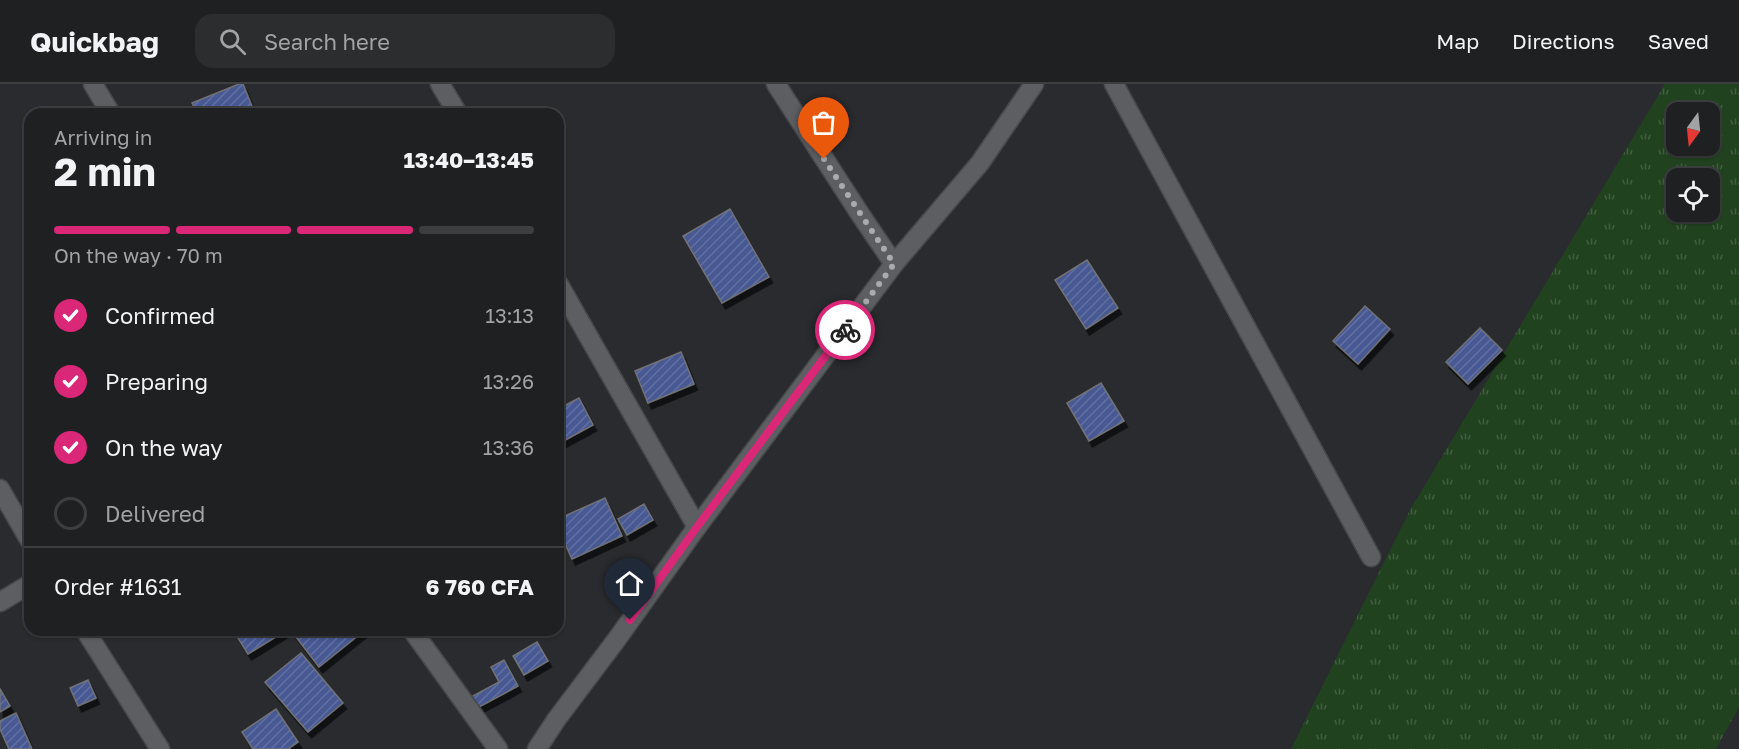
<!DOCTYPE html>
<html lang="en">
<head>
<meta charset="utf-8">
<style>
	:root { --surface:#1f2022; --page:#2c2d2f; --text:#f1f3f6; --muted:#a1a3a5; --line:#3c3e40; --accent:#db2777 }
	body { margin:0; font-family:"Golos Text",sans-serif; background:var(--page); color:var(--text); height:100vh; display:flex; flex-direction:column; font-size:22px; white-space:nowrap }
	* { box-sizing:border-box; margin:0 }
	p { font-size:20px; color:var(--muted) }
	.icon { flex:none; width:33px; height:33px; fill:none; stroke:currentColor; stroke-width:2; stroke-linecap:round; stroke-linejoin:round }
	.map { position:relative; flex:1; overflow:hidden }
	.panel { position:absolute; left:24px; top:24px; width:540px; height:528px; display:flex; flex-direction:column; background:var(--surface); border-radius:18px; box-shadow:0 2px 4px #0004,0 0 0 2px var(--line) }
	.panel>* { flex:none }
	.needle { width:39px; rotate:195deg }
	.buttons { position:absolute; left:1666px; top:18px; display:grid; gap:12px }
	.buttons a { display:grid; place-items:center; width:54px; height:54px; border-radius:12px; background:var(--surface); box-shadow:0 2px 4px #0004,0 0 0 2px var(--line); font-size:30px }
	.pin { position:absolute; display:grid; place-items:center; width:51px; height:51px; color:#fff; margin:-62px -26px; border-radius:50% 50% 50% 0; rotate:-45deg; box-shadow:0 0 6px #0007 }
	.pin .icon { rotate:45deg }
	.courier { position:absolute; display:grid; place-items:center; width:60px; height:60px; margin:-30px; border:4px solid #db2777; border-radius:50%; background:#fff; color:#222; box-shadow:0 2px 8px #0007 }
	.headline em { font-style:normal; font-weight:700 }
	.headline div { display:flex; flex-direction:column-reverse }
	.headline { display:flex; align-items:center; justify-content:space-between; height:102px; padding:0 30px }
	h1 { font-size:39px; font-weight:700; line-height:45px }
	.bar { display:grid; grid-template-columns:repeat(4,1fr); gap:9px 6px; align-content:center; height:72px; padding:0 30px }
	.bar i { height:8px; border-radius:4px; background:var(--line) }
	.bar .on { background:var(--accent) }
	.bar p { grid-column:span 4 }
	.line { display:flex; align-items:center; gap:15px; padding:0 30px; border-top:2px solid var(--line) }
	.line div { flex:1 }
	ol { padding:0 30px; list-style:none }
	li { display:flex; align-items:center; gap:18px; height:66px }
	li p { margin-inline-start:auto }
	li .icon { padding:6px; border-radius:50%; background:var(--accent); color:#fff; stroke-width:4 }
	li:last-child { color:var(--muted) }
	li i { width:33px; height:33px; border:3px solid var(--line); border-radius:50% }
	header { display:flex; align-items:center; gap:36px; box-sizing:border-box; height:84px; padding:0 30px; background:var(--surface); border-bottom:2px solid var(--line) }
	header strong { font-size:28px }
	nav { display:flex; gap:33px; margin-inline-start:auto; font-size:21px }
	.search { width:420px; height:54px; background:var(--page); display:flex; align-items:center; gap:15px; box-sizing:border-box; padding:0 21px; border-radius:18px; color:var(--muted); font-size:22px }
	.map>svg:first-child { display:block }
	.grass { fill:url(#grass-tufts); fill-rule:evenodd }
	.building { fill:url(#building-hatch); stroke:#707276; stroke-width:1.5; filter:url(#shadow) }
	.lines { fill:none; stroke-linecap:round; stroke-linejoin:round }
	.street-casing { stroke:#47484b; stroke-width:21 }
	.street { stroke:#5c5e62; stroke-width:18 }
	.done { stroke:#aaabad; stroke-width:6; stroke-dasharray:0 10.8 }
	.route { stroke:#db2777; stroke-width:8 }
</style>
</head>
<body>
<header>
<strong>Quickbag</strong>
<div class="search"><svg class="icon" aria-label="search" viewBox="0 0 24 24"><circle cx="10" cy="10" r="6"/><path d="M15 15l6 6"/></svg>Search here</div>
<nav><a>Map</a><a>Directions</a><a>Saved</a></nav>
</header>
<div class="map">
<svg width="1739" height="665" viewBox="0 0 1739 665">
	<defs>
		<pattern id="grass-tufts" width="24" height="20" patternUnits="userSpaceOnUse" patternTransform="scale(1.5)"><rect width="24" height="20" fill="#21421f"/><path d="M3 7l-1-3M5 7V3M7 7l1-3M15 17l-1-3M17 17v-4M19 17l1-3" fill="none" stroke="#425e40"/></pattern>
		<pattern id="building-hatch" width="6" height="6" patternUnits="userSpaceOnUse" patternTransform="scale(1.5)"><rect width="6" height="6" fill="#475893"/><path d="M-1 1l2-2M0 6l6-6M5 7l2-2" fill="none" stroke="#6270a3"/></pattern>
		<filter id="shadow"><feDropShadow dx="3.5" dy="6" stdDeviation="0" flood-color="#0009"/></filter>
	</defs>
	<rect width="100%" height="100%" fill="#292b2e"/>
	<path class="grass" d="M1665,0H1739V623L1716,665H1291L1410,426ZM1677,28H1710V62H1677ZM1677,94H1710V128H1677Z"/>
	<g class="building">
		<polygon points="239,0 243,0 255,30 197,30 192,19"/>
		<polygon points="730,125 769,193 722,219 683,152"/>
		<polygon points="1087,176 1118,224 1086,245 1055,196"/>
		<polygon points="1365,222 1390,245 1358,280 1333,257"/>
		<polygon points="1480,244 1502,266 1468,300 1446,278"/>
		<polygon points="681,268 694,300 648,319 635,287"/>
		<polygon points="1101,299 1124,337 1089,357 1067,319"/>
		<polygon points="579,314 593,341 558,360 558,325"/>
		<polygon points="605,414 622,452 572,475 558,444 558,435"/>
		<polygon points="644,420 653,436 627,451 618,435"/>
		<polygon points="233,546 287,546 248,570"/>
		<polygon points="296,546 365,546 319,583 293,549"/>
		<polygon points="537,558 548,577 524,591 513,572"/>
		<polygon points="301,569 343,619 308,648 265,598"/>
		<polygon points="504,576 518,602 477,624 471,613 499,598 491,583"/>
		<polygon points="88,596 96,614 78,622 70,604"/>
		<polygon points="0,605 10,622 0,628"/>
		<polygon points="276,625 298,658 288,665 253,665 242,648"/>
		<polygon points="16,629 32,665 9,665 0,645 0,637"/>
	</g>
	<g class="lines">
		<defs>
			<g id="street">
				<polyline points="93,0 111,30"/>
				<polyline points="440,0 458,30"/>
				<polyline points="776,0 860,130 894,180"/>
				<polyline points="1114,0 1371,473"/>
				<polyline points="558,199 697,443"/>
				<polyline points="0,405 30,457"/>
				<polyline points="0,518 30,500"/>
				<polyline points="85,546 160,665"/>
				<polyline points="412,546 498,665"/>
				<polyline points="537,665 556,636 617,555 697,443 894,180 980,79 1034,0"/>
			</g>
		</defs>
		<use href="#street" class="street-casing"/>
		<use href="#street" class="street"/>
	</g>
	<g class="lines">
		<polyline class="done" points="824,75 894,180 845,246"/>
		<polyline class="route" points="630,536 697,443 845,246"/>
	</g>
</svg>
<div class="buttons">
<a><svg class="needle" viewBox="-14 -14 28 28"><path d="M0-13l5 13h-10z" fill="#e53935"/><path d="M0 13l5-13h-10z" fill="#a1a3a5"/></svg></a>
<a><svg class="icon" aria-label="locate" viewBox="0 0 24 24"><circle cx="12" cy="12" r="6"/><path d="M12 2v4M12 18v4M2 12h4M18 12h4"/></svg></a>
</div>
<div class="pin" style="left:824px;top:75px;background:#ea580c"><svg class="icon" aria-label="bag" viewBox="0 0 24 24"><path d="M5 8h14l-1 12H6zM9 8a3 3 0 0 1 6 0"/></svg></div>
<div class="pin" style="left:630px;top:536px;background:#1f2937"><svg class="icon" aria-label="home" viewBox="0 0 24 24"><path d="M3 11l9-7 9 7M6 9v11h12V9"/></svg></div>
<div class="courier" style="left:845px;top:246px"><svg class="icon" aria-label="bike" viewBox="0 0 24 24"><circle cx="6" cy="16" r="4"/><circle cx="18" cy="16" r="4"/><path d="M6 16l4-8h5l3 8M10 8l3 8H6M13 5h3"/></svg></div>
<section class="panel">
<div class="headline"><div><h1>2 min</h1><p>Arriving in</p></div><em>13:40–13:45</em></div>
<div class="bar"><i class="on"></i><i class="on"></i><i class="on"></i><i></i><p>On the way · 70 m</p></div>
<ol>
<li><svg class="icon" aria-label="check" viewBox="0 0 24 24"><path d="M5 12l5 5 9-10"/></svg>Confirmed<p>13:13</p></li>
<li><svg class="icon" aria-label="check" viewBox="0 0 24 24"><path d="M5 12l5 5 9-10"/></svg>Preparing<p>13:26</p></li>
<li><svg class="icon" aria-label="check" viewBox="0 0 24 24"><path d="M5 12l5 5 9-10"/></svg>On the way<p>13:36</p></li>
<li><i></i>Delivered</li>
</ol>
<div class="line" style="height:78px"><div>Order #1631</div><b>6 760 CFA</b></div>
</section>
</div>
</body>
</html>
